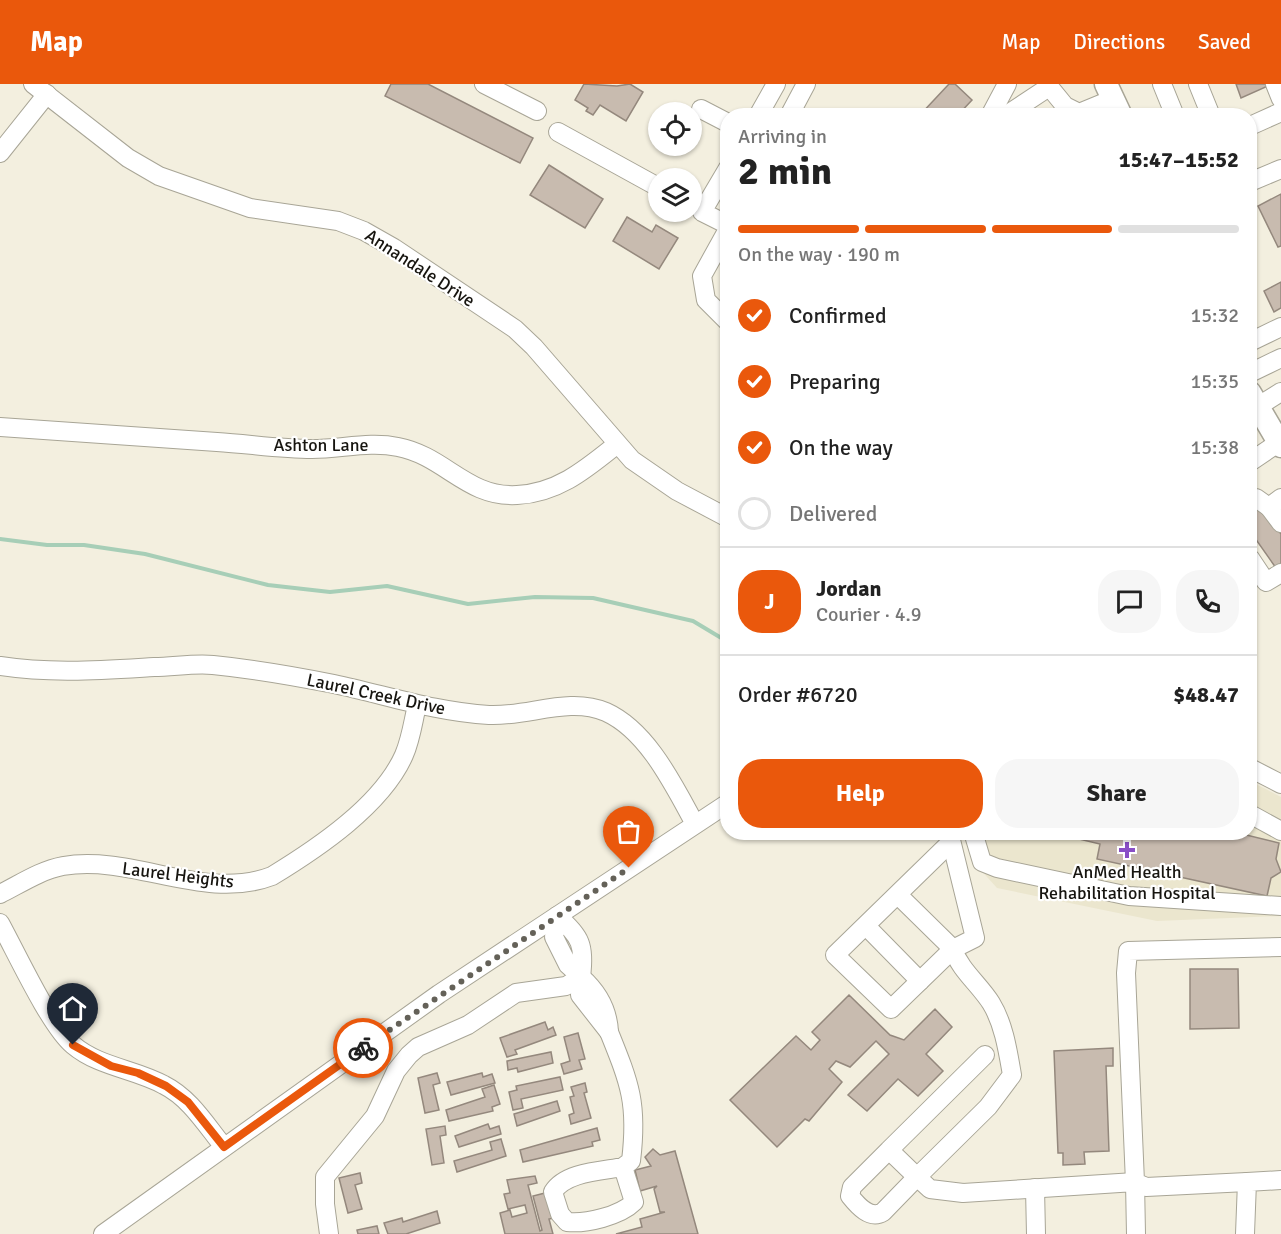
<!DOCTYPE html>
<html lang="en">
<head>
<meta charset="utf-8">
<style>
	:root { --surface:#fff; --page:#f6f6f6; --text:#222; --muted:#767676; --line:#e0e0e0; --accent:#ea580c }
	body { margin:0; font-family:Signika,sans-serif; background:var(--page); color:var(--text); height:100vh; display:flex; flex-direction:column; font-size:22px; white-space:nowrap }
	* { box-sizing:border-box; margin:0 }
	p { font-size:20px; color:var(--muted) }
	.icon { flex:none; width:33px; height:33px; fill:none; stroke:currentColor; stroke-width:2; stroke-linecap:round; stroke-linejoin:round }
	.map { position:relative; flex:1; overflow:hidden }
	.sheet { position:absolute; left:720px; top:24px; width:537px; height:732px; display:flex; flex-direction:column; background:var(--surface); border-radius:24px; box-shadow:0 2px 4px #0004 }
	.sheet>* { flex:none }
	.fabs { position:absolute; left:648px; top:18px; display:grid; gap:12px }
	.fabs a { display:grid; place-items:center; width:54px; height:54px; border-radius:50%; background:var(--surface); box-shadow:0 2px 4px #0004; font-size:30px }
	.pin { position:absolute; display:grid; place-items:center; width:51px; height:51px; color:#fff; margin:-62px -26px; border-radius:50% 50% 50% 0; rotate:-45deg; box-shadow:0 0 6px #0007 }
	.pin .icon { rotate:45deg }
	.courier { position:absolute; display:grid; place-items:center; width:60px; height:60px; margin:-30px; border:4px solid #ea580c; border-radius:50%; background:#fff; color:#222; box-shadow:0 2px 8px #0007 }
	.summary em { font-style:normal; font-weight:800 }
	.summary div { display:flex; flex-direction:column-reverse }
	.summary { display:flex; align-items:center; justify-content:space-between; height:102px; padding:0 18px }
	h1 { font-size:39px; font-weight:800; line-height:45px }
	.bar { display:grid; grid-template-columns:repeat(4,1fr); gap:9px 6px; align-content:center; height:72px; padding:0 18px }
	.bar i { height:8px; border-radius:4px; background:var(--line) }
	.bar .on { background:var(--accent) }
	.bar p { grid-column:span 4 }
	.line { display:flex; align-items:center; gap:15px; padding:0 18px; border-top:2px solid var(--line) }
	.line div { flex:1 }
	.round { display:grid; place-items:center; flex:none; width:63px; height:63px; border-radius:24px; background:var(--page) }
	ol { padding:0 18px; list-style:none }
	li { display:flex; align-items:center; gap:18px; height:66px }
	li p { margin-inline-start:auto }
	li .icon { padding:6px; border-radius:50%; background:var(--accent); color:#fff; stroke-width:4 }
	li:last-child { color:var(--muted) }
	li i { width:33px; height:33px; border:3px solid var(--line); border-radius:50% }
	.primary-button { display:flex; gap:12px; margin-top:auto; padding:12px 18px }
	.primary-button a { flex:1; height:69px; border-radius:24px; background:var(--accent); color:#fff; font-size:24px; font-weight:800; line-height:69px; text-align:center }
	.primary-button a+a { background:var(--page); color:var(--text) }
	header { display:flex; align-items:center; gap:36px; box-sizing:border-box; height:84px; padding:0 30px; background:var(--accent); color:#fff }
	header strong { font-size:28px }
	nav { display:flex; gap:33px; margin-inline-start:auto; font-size:21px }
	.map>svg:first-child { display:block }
	.built { fill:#ebe6ce }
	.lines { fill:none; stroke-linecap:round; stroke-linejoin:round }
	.stream { stroke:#a7ceb7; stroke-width:4 }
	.building { fill:#c8bbaf; stroke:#94887d; stroke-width:1.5 }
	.minor-casing { stroke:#a8a596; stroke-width:20 }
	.major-casing { stroke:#a8a596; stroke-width:25 }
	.minor { stroke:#fff; stroke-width:18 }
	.major { stroke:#fff; stroke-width:22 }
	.done { stroke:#646158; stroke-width:6; stroke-dasharray:0 10.8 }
	.route { stroke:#ea580c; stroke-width:8 }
	.poi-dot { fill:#894fc6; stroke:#fff; stroke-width:2 }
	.labels { text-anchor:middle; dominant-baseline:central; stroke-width:4.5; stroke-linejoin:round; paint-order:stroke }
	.street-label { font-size:18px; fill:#171510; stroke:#fff }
	.poi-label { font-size:18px; fill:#171510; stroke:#fff }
</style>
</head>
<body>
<header>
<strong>Map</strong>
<nav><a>Map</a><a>Directions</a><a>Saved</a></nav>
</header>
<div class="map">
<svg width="1281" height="1150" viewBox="0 0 1281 1150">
	<rect width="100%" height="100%" fill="#f3efdf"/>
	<polygon class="built" points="1250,697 1281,713 1281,832 1157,837 997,804 978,783 969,749 1250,748"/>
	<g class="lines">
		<polyline class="stream" points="0,455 47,461 84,461 145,470 268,501 330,508 387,502 468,520 535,513 593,514 693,537 728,558"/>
	</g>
	<g class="building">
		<polygon points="391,0 428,0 533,54 520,79 385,12"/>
		<polygon points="584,0 617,2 630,0 643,8 626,37 600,21 593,31 586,27 588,24 575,16"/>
		<polygon points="949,0 955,0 972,16 957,32 919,32"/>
		<polygon points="1236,0 1267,0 1268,2 1241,14"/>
		<polygon points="549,81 603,115 585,144 530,111"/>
		<polygon points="1281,110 1281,162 1278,163 1258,122"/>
		<polygon points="627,133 652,148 656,141 678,154 659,185 613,157"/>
		<polygon points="1281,198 1281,224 1274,228 1264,207"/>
		<polygon points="1257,416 1281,450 1281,481 1276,484 1250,447 1250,421"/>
		<polygon points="1050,748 1234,748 1279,759 1276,775 1281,788 1271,794 1267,812 1097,775 1100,760"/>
		<polygon points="1190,885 1238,885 1239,944 1190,945"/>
		<polygon points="849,911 890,951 904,956 935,925 952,943 926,970 943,987 918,1012 898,995 867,1027 848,1011 889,970 876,957 850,983 836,977 829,985 842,998 809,1037 805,1035 777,1063 730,1016 796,952 811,966 820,956 812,948"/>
		<polygon points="545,938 548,946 553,943 556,951 515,966 517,970 507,973 500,954"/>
		<polygon points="578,949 585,975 579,976 582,985 564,990 561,980 570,977 564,953"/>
		<polygon points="1113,964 1113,982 1106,982 1109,1067 1084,1068 1085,1080 1063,1081 1063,1069 1058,1069 1054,967"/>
		<polygon points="551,968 553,979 518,988 517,984 508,986 507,977"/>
		<polygon points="437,989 440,999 433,1001 439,1026 425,1029 418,994"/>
		<polygon points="482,989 483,993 492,990 495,999 451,1011 447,998"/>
		<polygon points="560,993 563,1006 521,1015 523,1024 513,1026 509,1008 517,1006 516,1002"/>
		<polygon points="585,999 587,1008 584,1009 591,1034 571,1040 569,1031 574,1029 570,1013 574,1012 571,1003"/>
		<polygon points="494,1001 500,1020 492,1023 493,1027 449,1037 446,1026 485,1013 482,1005"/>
		<polygon points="557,1017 560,1027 517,1042 514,1030"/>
		<polygon points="488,1040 490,1045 499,1042 501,1050 459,1063 455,1052"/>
		<polygon points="445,1042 446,1051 440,1052 444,1079 432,1081 426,1045"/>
		<polygon points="597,1044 600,1056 592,1058 593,1062 523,1078 520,1066"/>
		<polygon points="501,1055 506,1072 457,1088 454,1077 492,1066 490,1058"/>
		<polygon points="653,1065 660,1071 675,1067 698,1150 616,1150 642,1143 640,1135 665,1128 660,1128 654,1105 657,1102 640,1107 635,1086 651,1082 645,1073"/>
		<polygon points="360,1089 362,1099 355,1101 362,1125 348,1129 339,1094"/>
		<polygon points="535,1092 537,1099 528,1101 540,1147 542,1146 533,1112 553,1107 559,1133 549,1135 553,1150 505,1150 500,1129 510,1126 512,1133 527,1129 525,1121 508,1125 504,1110 510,1109 507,1096"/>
		<polygon points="437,1127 440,1139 406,1150 388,1150 384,1139 402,1134 403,1138"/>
		<polygon points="377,1142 379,1150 358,1150 357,1146"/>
	</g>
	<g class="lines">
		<defs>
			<g id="minor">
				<polyline points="33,0 128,74 159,92 250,124 338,137 364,147 394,164 515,245 534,263 632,376 677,407 728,434"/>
				<polyline points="484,0 537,27"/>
				<polyline points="1047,0 1065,22 1079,29 1113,15"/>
				<polyline points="1162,0 1175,32"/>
				<polyline points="1198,0 1211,32"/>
				<polyline points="1275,0 1281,15"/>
				<polyline points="701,25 728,39"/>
				<polyline points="758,32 776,0"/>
				<polyline points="789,32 806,0"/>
				<polyline points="990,32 1007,0"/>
				<polyline points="1005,32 1049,3"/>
				<polyline points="1250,42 1281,28"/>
				<polyline points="558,48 658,103"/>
				<polyline points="0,69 47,10"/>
				<polyline points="728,84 702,128 728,141"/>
				<polyline points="1250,98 1281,85"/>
				<polyline points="728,145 702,192 706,216 728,238"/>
				<polyline points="1250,258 1281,243"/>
				<polyline points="1250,289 1281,274"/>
				<polyline points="1257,323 1281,308"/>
				<path d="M0,343C72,348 145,353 217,358C249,360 281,365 312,365C341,365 370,357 398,363C445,372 467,414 517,411C558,409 586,385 616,361"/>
				<polyline points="1250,378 1278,359"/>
				<polyline points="1281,414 1269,423 1281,439"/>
				<polyline points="1250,417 1256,414 1269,423"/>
				<polyline points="1250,474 1266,498 1281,489"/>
				<path d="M0,582C51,590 103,586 154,583C173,583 194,579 213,581C253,585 294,592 334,600C386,611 436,628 489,631C528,633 569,612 606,628C648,647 674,702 695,740"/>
				<polyline points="1250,684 1281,700"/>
				<polyline points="1250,730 1281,747"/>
				<path d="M949,748L975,854L953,865C960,886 979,900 991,919C1004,940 1008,968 1012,991L988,1023L917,1093L930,1105L963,1109L1135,1098L1136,1150"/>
				<polyline points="973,748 982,778 997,784 1129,812 1281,822"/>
				<path d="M0,810C20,800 41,786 63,782C133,770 204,818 272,792C318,764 382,721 404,671C411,655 413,638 417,621"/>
				<polyline points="898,811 953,865 891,925 835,871 951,758"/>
				<path d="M557,832C581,852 585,862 581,893L568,881L554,853Z"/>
				<path d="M0,839C16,868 50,942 73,961C99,983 135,985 164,1001C190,1014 206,1041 224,1063"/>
				<polyline points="866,842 920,897"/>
				<path d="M581,893C598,908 608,926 609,948L580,911Z"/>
				<path d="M609,948C630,1000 638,1020 631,1077L623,1083C602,1087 565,1088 553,1108L560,1130L567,1138C586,1140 620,1132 634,1118L623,1083"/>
				<path d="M889,1066L852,1103L850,1112C858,1122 870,1136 883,1128L917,1093L889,1066L985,971"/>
				<polyline points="1247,1098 1146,1103 1135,1098 1126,889 1128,867 1281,863"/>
				<polyline points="1035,1104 1036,1150"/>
				<polyline points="103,1150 439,910 728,719"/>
				<polyline points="329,1150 325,1120 325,1093 375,1032 396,987 409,971 418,963 468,941 516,909 566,902 581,893"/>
				<polyline points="1245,1150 1247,1098 1281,1096"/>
			</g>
			<g id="major">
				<polyline points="1106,0 1121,32"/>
				<polyline points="1250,309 1281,362"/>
			</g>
		</defs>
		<use href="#minor" class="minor-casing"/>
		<use href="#major" class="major-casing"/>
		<use href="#minor" class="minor"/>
		<use href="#major" class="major"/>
	</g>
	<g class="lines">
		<polyline class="done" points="363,964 629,784"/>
		<polyline class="route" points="73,961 111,982 138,989 166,1002 188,1018 224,1063 363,964"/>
	</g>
	<path class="poi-dot" d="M1124 757h6v6h6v6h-6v6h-6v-6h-6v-6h6z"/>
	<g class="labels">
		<g class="street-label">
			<text transform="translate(420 184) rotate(33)">Annandale Drive</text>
			<text x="321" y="361">Ashton Lane</text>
			<text transform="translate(376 610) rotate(12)">Laurel Creek Drive</text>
			<text transform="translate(178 791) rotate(7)">Laurel Heights</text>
		</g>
		<g class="poi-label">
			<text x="1127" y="788">AnMed Health<tspan x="1127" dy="21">Rehabilitation Hospital</tspan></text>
		</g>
	</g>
</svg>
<div class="fabs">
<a><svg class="icon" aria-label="locate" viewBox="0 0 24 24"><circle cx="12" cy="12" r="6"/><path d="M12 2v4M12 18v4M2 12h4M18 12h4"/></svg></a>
<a><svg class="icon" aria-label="layers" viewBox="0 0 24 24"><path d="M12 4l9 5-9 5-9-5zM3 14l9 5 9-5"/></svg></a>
</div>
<div class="pin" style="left:629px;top:784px;background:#ea580c"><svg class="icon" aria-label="bag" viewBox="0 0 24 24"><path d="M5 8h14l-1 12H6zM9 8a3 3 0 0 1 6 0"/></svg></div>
<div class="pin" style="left:73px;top:961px;background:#1f2937"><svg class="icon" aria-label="home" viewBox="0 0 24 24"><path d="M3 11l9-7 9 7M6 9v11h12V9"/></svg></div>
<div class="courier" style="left:363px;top:964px"><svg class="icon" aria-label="bike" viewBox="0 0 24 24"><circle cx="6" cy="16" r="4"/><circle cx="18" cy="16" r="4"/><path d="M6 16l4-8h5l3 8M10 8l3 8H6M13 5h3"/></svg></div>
<section class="sheet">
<div class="summary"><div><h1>2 min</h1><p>Arriving in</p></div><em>15:47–15:52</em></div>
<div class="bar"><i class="on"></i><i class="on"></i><i class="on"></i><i></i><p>On the way · 190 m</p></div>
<ol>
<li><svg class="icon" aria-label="check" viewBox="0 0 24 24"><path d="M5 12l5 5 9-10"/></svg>Confirmed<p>15:32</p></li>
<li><svg class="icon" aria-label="check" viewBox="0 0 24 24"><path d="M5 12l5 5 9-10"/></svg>Preparing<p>15:35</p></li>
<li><svg class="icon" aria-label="check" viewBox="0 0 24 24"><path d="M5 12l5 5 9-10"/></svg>On the way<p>15:38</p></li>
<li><i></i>Delivered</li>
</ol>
<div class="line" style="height:108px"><b class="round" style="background:var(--accent);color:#fff">J</b><div><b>Jordan</b><p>Courier · 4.9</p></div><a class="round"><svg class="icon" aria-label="chat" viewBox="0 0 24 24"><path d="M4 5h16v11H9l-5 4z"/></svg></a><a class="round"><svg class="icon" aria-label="phone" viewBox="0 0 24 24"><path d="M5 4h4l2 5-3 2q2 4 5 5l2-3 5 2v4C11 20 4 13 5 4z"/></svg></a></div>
<div class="line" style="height:78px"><div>Order #6720</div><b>$48.47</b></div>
<div class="primary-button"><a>Help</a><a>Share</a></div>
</section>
</div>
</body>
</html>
